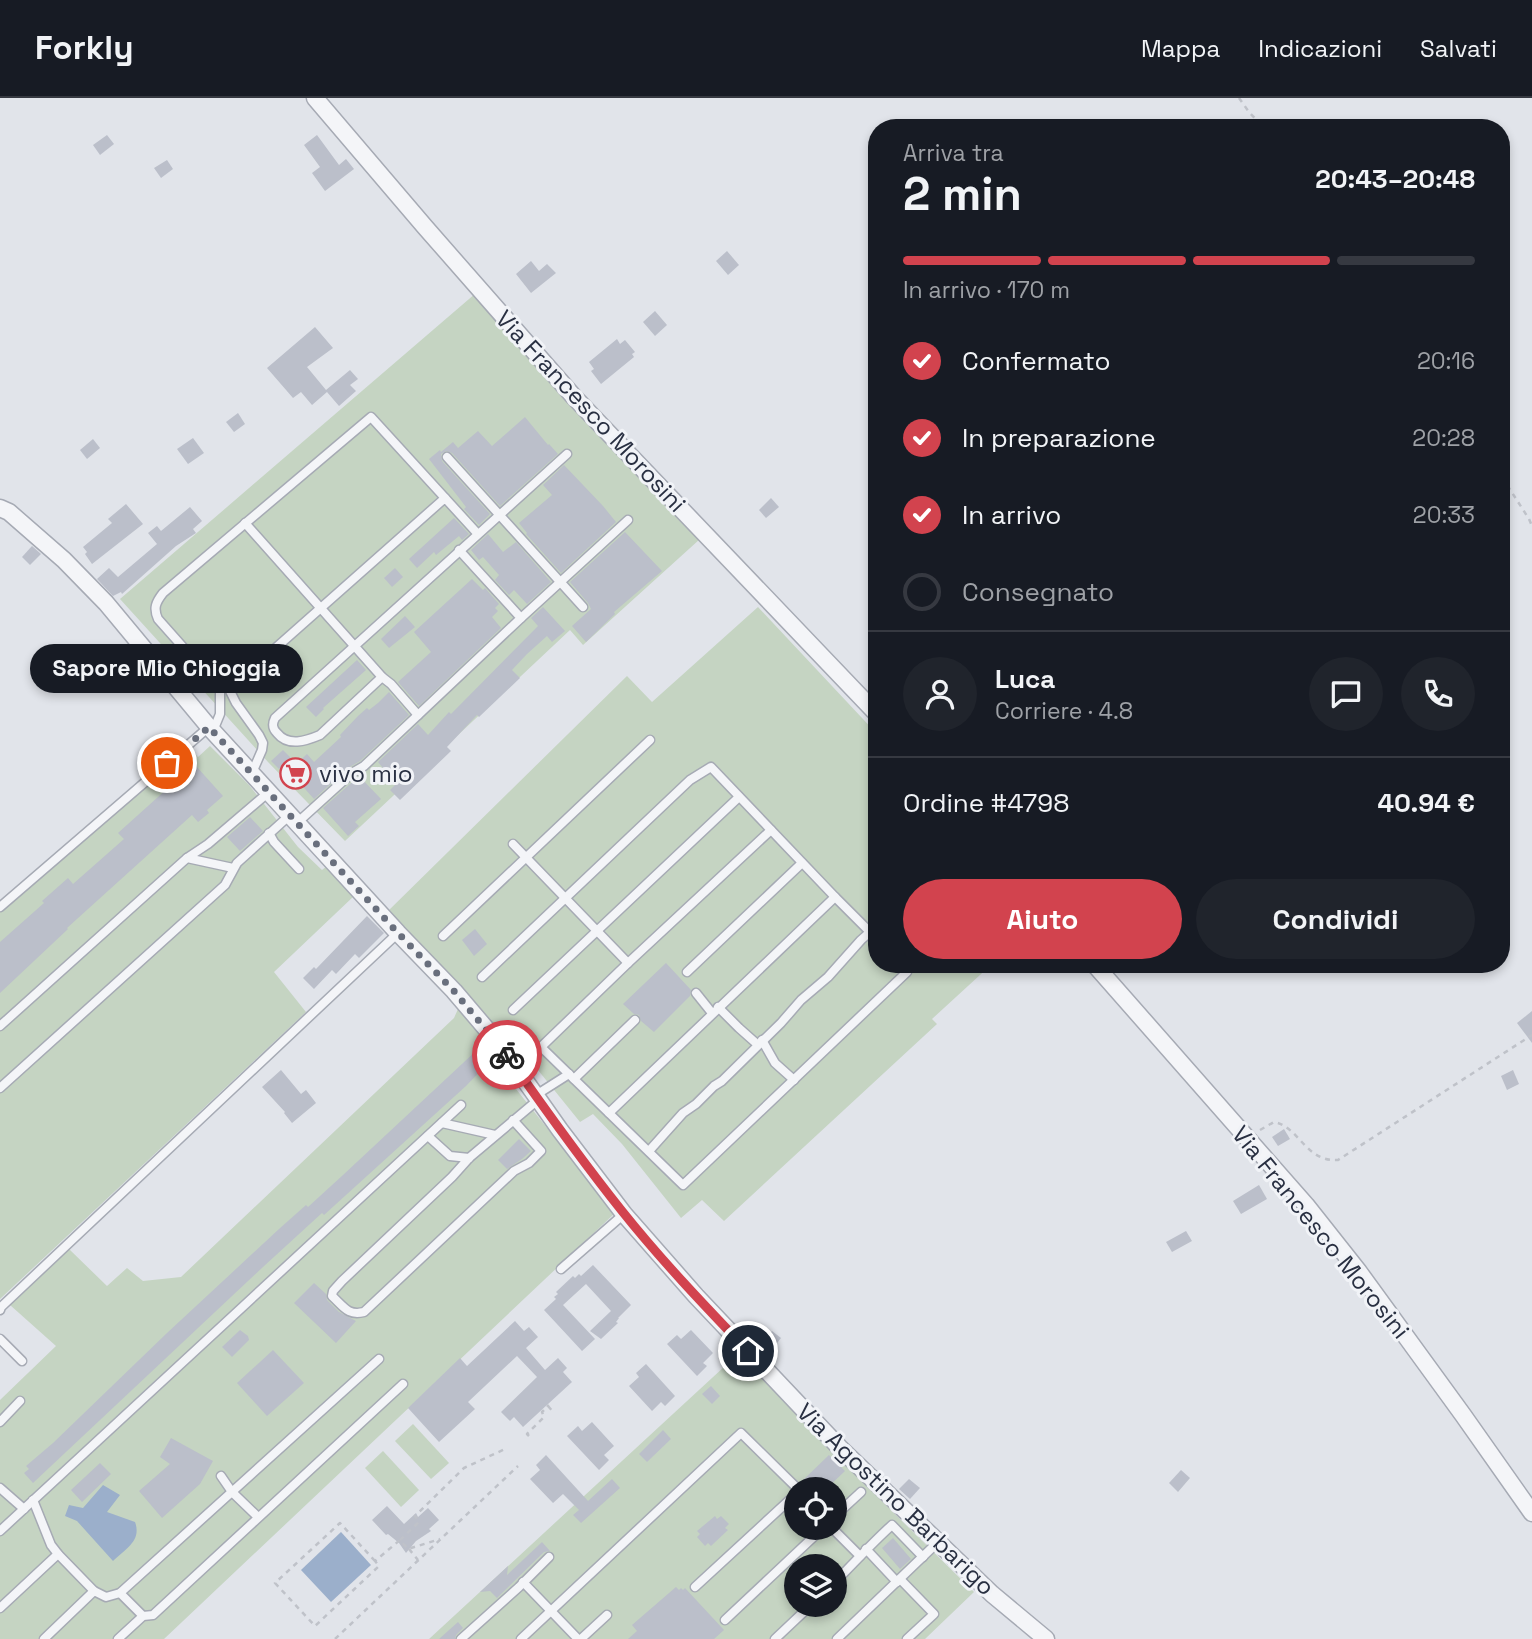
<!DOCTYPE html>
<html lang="it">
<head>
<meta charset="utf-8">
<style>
	:root { --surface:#171b24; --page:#20242c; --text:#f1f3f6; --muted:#9ea1a6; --line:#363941; --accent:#d2434e }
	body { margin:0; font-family:"Space Grotesk",sans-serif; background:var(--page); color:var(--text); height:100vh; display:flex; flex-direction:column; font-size:26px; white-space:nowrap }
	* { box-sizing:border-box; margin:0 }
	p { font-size:23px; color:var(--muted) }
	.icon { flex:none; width:38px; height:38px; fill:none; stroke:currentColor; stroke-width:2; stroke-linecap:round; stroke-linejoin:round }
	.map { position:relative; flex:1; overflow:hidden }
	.panel { position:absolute; left:868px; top:21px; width:642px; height:854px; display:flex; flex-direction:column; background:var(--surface); border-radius:28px; box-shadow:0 4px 10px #0003 }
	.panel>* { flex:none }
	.controls { position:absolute; left:784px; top:1379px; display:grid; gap:14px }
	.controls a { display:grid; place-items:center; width:63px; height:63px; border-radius:50%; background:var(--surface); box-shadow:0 4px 10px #0003; font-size:35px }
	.pin { position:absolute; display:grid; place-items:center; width:60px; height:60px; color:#fff; margin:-30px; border:4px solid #fff; border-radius:50%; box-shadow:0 2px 7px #0007 }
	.courier { position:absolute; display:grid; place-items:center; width:70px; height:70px; margin:-35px; border:5px solid #d2434e; border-radius:50%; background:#fff; color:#222; box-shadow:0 2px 9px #0007 }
	.bubble { position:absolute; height:49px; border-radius:24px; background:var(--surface); box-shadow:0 4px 10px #0003; font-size:23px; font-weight:700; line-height:49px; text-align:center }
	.headline em { font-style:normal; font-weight:700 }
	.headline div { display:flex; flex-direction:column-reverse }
	.headline { display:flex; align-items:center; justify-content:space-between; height:119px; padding:0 35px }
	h1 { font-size:46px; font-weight:700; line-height:52px }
	.bar { display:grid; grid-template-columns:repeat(4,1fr); gap:10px 7px; align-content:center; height:84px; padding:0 35px }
	.bar i { height:9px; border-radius:5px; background:var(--line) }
	.bar .active { background:var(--accent) }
	.bar p { grid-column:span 4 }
	.line { display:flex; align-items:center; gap:18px; padding:0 35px; border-top:2px solid var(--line) }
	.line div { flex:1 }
	.round { display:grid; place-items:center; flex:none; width:74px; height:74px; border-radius:37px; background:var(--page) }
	ol { padding:0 35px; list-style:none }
	li { display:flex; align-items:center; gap:21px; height:77px }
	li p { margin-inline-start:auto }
	li .icon { padding:7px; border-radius:50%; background:var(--accent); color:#fff; stroke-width:4 }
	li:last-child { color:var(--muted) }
	li i { width:38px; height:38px; border:4px solid var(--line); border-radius:50% }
	.primary-button { display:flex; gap:14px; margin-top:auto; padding:14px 35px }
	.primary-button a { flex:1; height:80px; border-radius:42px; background:var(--accent); color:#fff; font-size:28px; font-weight:700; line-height:80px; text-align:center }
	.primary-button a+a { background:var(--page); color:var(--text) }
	header { display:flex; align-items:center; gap:42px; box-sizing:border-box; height:98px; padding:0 35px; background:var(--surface); border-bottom:2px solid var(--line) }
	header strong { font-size:33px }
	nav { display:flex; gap:38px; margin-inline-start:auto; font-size:24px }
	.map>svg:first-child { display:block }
	.green { fill:#c5d4c2; fill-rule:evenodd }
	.water { fill:#9bafcb }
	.building { fill:#bbbfca }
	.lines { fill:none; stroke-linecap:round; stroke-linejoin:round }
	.service-casing { stroke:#a6aab4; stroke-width:11 }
	.minor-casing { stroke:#a6aab4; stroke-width:19 }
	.path { stroke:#bfc2c9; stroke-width:2.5; stroke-dasharray:5 5; stroke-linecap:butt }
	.service { stroke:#f4f5f8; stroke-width:8 }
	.minor { stroke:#f4f5f8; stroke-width:16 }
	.done { stroke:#696f7d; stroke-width:7; stroke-dasharray:0 12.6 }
	.route { stroke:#d2434e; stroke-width:9 }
	.labels { text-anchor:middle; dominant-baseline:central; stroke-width:6; stroke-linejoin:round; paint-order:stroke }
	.street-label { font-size:24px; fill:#293042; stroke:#f1f3f7 }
	.poi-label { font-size:24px; fill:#293042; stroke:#f1f3f7; text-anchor:start }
</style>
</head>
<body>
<header>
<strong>Forkly</strong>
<nav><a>Mappa</a><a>Indicazioni</a><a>Salvati</a></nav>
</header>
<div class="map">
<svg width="1532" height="1541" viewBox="0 0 1532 1541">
	<rect width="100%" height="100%" fill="#e1e4ea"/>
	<g class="green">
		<polygon points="476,195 700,441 583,547 570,532 345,743 268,664 120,501"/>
		<polygon points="758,509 877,636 877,866 992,866 932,921 937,926 724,1123 702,1102 681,1120 622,1046 593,1016 580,1024 499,924 493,929 387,814 627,578 652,604"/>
		<polygon points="210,648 249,687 298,749 322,772 327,768 354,798 274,874 306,914 0,1201 0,813 177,660 191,652 198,659"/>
		<polygon points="458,911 480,937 476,941 615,1115 164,1541 0,1541 0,1302 56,1248 10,1207 17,1197 69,1151 107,1188 127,1170 143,1183 181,1179 454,920"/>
		<path d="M738,1256L828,1350L974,1494L925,1541H429ZM796,1391H835V1430H796ZM796,1468H835V1507H796Z"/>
		<polygon points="413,1326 449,1365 431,1381 395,1343"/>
		<polygon points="383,1353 419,1392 401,1409 365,1370"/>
	</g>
	<g class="water">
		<path d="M103,1387L120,1397L107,1414L135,1424C142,1443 125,1451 113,1463L77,1423L65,1418L69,1407L83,1410Z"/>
		<polygon points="341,1434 371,1467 331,1504 301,1472"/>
	</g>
	<g class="building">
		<polygon points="107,37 114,46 100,57 93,47"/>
		<polygon points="317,37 339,67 346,61 354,71 325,93 312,75 320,69 304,47"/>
		<polygon points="167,62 173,71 161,80 154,70"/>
		<polygon points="727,153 739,167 728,177 716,163"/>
		<polygon points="531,163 539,173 547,166 556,175 531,195 516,176"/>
		<polygon points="655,213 667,227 655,238 643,224"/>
		<polygon points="315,229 333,250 307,269 326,292 350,272 358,281 350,287 356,293 339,308 327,294 312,307 301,294 293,300 267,270"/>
		<polygon points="617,241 620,246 625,242 635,254 632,256 634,259 601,286 591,273 594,271 589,264"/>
		<polygon points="238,315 245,326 234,334 226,324"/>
		<polygon points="525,319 548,347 549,346 558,356 500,408 452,355 446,353 441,356 442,363 490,416 479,427 464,411 466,409 429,361 440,352 441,354 453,344 458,350 478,333 492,348"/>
		<polygon points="193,340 204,355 188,366 177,351"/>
		<polygon points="93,341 100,350 87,361 80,352"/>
		<polygon points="564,367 603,408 616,424 561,475 526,436 527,435 519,425 552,397 543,387"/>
		<polygon points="771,400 779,409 766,420 759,412"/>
		<polygon points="126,406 143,426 92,466 85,456 87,454 83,449 112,425 108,421"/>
		<polygon points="190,409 202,423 193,431 196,435 176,448 122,496 121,494 113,498 97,481 109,470 118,479 157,446 148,435 157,428 161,433"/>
		<polygon points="454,420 469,436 462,442 459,438 436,457 434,454 417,470 409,461"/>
		<polygon points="625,434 662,473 614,514 615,516 586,544 572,528 591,511 588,505 570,484"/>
		<polygon points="488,436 503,454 516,444 551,484 527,506 514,492 509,497 495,482 499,477 483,459 479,462 471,452"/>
		<polygon points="32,448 41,456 30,467 22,459"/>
		<polygon points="395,470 403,479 392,489 384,480"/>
		<polygon points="472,481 483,492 485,490 499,506 495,510 498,513 492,519 501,530 419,608 398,584 431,554 414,534"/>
		<polygon points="543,509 565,533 552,544 547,538 527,556 512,572 520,580 479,619 477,617 447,649 451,653 400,702 390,692 396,686 378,664 418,626 428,637 449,614 451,616 538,528 531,520"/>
		<polygon points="405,518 415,529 389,550 381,541"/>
		<polygon points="357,562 366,572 323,610 324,611 316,619 306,609"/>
		<polygon points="389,594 409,617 360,663 348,670 314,701 289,673 307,656 314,664 341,639 340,637 358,618 367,610 369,612 378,605"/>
		<polygon points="283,652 291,660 279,671 271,663"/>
		<polygon points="196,668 223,698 207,712 209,715 198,724 192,717 67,830 68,831 0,895 0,844 44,805 42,803 68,780 73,786 124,741 118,735 168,690 169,692"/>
		<polygon points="359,678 381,701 355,724 359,728 348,738 323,710"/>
		<polygon points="250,719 263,733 240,753 227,739"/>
		<polygon points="367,818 384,835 359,860 355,856 336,876 332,872 314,891 303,880 314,869 316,871"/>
		<polygon points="475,831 487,846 474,858 462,842"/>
		<polygon points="666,865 691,892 690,898 654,934 641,923 639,917 634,916 623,906"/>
		<polygon points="1532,913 1532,945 1517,925"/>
		<polygon points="478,951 490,963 466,988 324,1117 322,1115 263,1169 33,1385 24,1375 29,1371 26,1368 53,1345 167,1235 279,1131 306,1107 308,1109 343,1077"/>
		<polygon points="281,972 301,996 306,992 316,1005 292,1025 284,1015 285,1014 262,989"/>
		<polygon points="1513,972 1519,986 1507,992 1501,978"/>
		<polygon points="1284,1031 1290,1041 1278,1048 1272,1039"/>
		<polygon points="519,1041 531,1053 522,1061 507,1071 498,1062"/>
		<polygon points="1259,1087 1267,1101 1241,1116 1233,1103"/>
		<polygon points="1186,1133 1192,1143 1172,1154 1166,1144"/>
		<polygon points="593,1167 631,1207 618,1220 619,1220 616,1224 618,1225 601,1241 590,1233 611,1213 586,1186 563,1207 595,1241 582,1253 544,1212 556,1201 554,1199 558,1196 556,1194 573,1178 575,1180 579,1176 581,1178"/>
		<polygon points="314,1185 326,1196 327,1202 339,1214 356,1223 336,1245 294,1205"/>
		<polygon points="515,1223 524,1233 529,1229 538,1239 526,1250 545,1272 558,1260 567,1270 563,1274 572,1284 523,1329 514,1319 510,1323 501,1314 537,1279 517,1258 468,1304 475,1311 439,1344 408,1310 460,1260 467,1268"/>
		<polygon points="240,1232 248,1238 249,1242 232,1259 222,1249"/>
		<polygon points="691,1232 713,1255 703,1265 707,1268 697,1278 667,1246 677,1237 681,1241"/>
		<polygon points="772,1233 781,1240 769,1255 760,1247"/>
		<polygon points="273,1252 304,1285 267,1318 237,1285"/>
		<polygon points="646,1266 675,1298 665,1308 661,1304 652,1313 629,1288 639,1279 636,1275"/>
		<polygon points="711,1288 720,1298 712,1306 702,1296"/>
		<polygon points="592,1324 614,1348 604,1357 609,1362 599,1372 567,1338 578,1328 582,1333"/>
		<polygon points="663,1332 671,1341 647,1364 639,1356"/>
		<polygon points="171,1340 213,1363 200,1386 162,1420 139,1393 170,1366 160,1359"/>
		<polygon points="546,1357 588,1403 612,1381 620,1390 581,1425 573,1417 579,1412 563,1396 553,1405 530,1381 540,1372 536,1367"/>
		<polygon points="829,1357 845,1373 826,1391 807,1391 801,1384"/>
		<polygon points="100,1365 111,1376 82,1404 71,1392"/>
		<polygon points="1181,1372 1190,1380 1178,1394 1169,1385"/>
		<polygon points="909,1381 920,1390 910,1401 899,1391"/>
		<polygon points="387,1408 404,1426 416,1415 418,1419 428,1410 439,1422 429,1431 431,1433 416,1443 406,1455 399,1445 388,1436 386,1437 372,1422"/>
		<polygon points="715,1418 717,1421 721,1418 729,1426 725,1430 728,1432 711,1448 708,1445 705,1448 697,1439 700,1436 697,1433"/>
		<polygon points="893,1440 911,1461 900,1471 882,1450"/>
		<polygon points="542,1444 550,1453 544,1454 497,1500 490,1493 480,1494 508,1468 507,1477"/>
		<polygon points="676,1489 679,1492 681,1490 683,1492 685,1490 724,1532 714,1541 628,1541 637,1533 632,1527"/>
		<polygon points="458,1524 463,1530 456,1537 455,1541 439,1541"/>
	</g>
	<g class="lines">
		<defs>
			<g id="service">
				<polyline points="447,359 583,509"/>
				<polyline points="245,425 382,579 391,586 418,617"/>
				<polyline points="521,520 628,422"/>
				<path d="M382,579L320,637C306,643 288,649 277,635C272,630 272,626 275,620L567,356"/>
				<path d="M228,589L220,588L213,583L158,521C153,510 156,504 163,495L371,319L445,400"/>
				<polyline points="213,633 220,616 220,588"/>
				<polyline points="252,675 262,652 263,645 259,637 236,605 228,589 236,585 445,400 477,435"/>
				<polyline points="298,724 352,675 364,668 521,520 459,452"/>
				<polyline points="771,732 628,865 541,949 683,1087 907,874 900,866"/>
				<polyline points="269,735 274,744 299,771"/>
				<polyline points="513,746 628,865"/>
				<polyline points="187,760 208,746 269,694"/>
				<polyline points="0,809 209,629"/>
				<polyline points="443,838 650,642"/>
				<polyline points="687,874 802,765"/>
				<polyline points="482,879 690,682 711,669 835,799"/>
				<polyline points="696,895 712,915"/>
				<polyline points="718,909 739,930 757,946"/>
				<polyline points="513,912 739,699"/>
				<polyline points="0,928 187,760 233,770"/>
				<polyline points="762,942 775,965 794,982"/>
				<polyline points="574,981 635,922"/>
				<polyline points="0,990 225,787 237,765 290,717"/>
				<polyline points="536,997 569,976"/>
				<polyline points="609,1015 835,799 877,841"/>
				<path d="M513,1022L541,1053L529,1065L514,1073L364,1214C348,1218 344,1209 332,1198L333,1193L342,1183L452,1079L469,1060L539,1001"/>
				<polyline points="442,1025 495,1037"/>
				<polyline points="428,1038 450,1058 469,1060"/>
				<polyline points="649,1053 683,1015 696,1006 714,988 722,983 781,925 801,902 828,879 861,842 870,834"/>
				<polyline points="561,1171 624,1116"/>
				<polyline points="0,1212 1,1209 398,835"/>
				<polyline points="0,1241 22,1263"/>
				<polyline points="0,1324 20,1303"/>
				<polyline points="221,1378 232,1394 258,1419"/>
				<polyline points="0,1390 24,1411"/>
				<polyline points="33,1402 51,1447 58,1456 94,1493"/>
				<polyline points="835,1418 861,1394"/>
				<polyline points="832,1430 860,1458"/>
				<polyline points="0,1433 461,1007"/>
				<polyline points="866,1451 897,1484"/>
				<polyline points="900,1481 934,1516 907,1541"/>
				<polyline points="523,1484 578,1541"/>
				<path d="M835,1484C854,1465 872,1445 892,1427L923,1459"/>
				<polyline points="695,1489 796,1396"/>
				<polyline points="120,1495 143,1518"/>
				<polyline points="0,1510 58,1456"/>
				<polyline points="725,1522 823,1430"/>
				<polyline points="44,1541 94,1493 106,1499 120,1495 379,1261"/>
				<polyline points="118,1541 143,1518 153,1517 403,1286"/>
				<polyline points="461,1541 519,1489 549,1459"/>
				<polyline points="521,1541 741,1335 798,1391"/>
				<polyline points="581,1541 607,1517"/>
				<polyline points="775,1541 811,1507"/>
				<polyline points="837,1541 938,1444"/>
			</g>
			<g id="minor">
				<polyline points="315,0 425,129 574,299 877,616"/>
				<polyline points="0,410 9,414 64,462 106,505 209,629 398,835 454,893 500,947 560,1032 624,1116 696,1198 840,1350 992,1496 1046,1541"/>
				<polyline points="1094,866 1306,1107 1359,1174 1463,1317 1532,1415"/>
			</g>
		</defs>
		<use href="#service" class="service-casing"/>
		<use href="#minor" class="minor-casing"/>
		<g class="path">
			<polyline points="1239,0 1249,14 1264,30"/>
			<polyline points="1502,379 1529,421 1532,428"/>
			<path d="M1260,1032L1274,1024C1300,1029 1305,1064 1338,1062L1532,937"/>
			<polyline points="548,1308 554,1315"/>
			<polyline points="529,1338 527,1336 544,1319 542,1314 548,1308 547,1307"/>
			<polyline points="400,1442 419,1424 415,1418 464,1370 505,1351"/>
			<polyline points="409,1451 418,1462"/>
			<polyline points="375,1463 340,1425 275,1485 315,1528 379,1468 375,1463 400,1442 408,1451 440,1441"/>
			<polyline points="335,1541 518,1368"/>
		</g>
		<use href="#service" class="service"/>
		<use href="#minor" class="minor"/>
	</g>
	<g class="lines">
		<polyline class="done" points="167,665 209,629 398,835 454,893 507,957"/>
		<path class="route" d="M507,957C544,1010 582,1063 622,1113C661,1162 705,1208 748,1253"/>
	</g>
	<defs>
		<symbol id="supermarket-ring" viewBox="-11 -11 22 22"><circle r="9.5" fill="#f1f3f7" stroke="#d2434e" stroke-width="1.5"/><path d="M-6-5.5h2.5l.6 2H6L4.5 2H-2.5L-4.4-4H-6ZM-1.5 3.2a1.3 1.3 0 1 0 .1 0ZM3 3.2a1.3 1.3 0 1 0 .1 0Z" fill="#d2434e"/></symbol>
	</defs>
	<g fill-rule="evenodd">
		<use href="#supermarket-ring" x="278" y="658" width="35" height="35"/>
	</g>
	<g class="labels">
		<g class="street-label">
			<text transform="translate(591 313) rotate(47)">Via Francesco Morosini</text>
			<text transform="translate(1321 1134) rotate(51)">Via Francesco Morosini</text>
			<text transform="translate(896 1401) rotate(44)">Via Agostino Barbarigo</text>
		</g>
		<g class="poi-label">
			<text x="319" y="675">vivo mio</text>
		</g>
	</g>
</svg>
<div class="controls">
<a><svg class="icon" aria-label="locate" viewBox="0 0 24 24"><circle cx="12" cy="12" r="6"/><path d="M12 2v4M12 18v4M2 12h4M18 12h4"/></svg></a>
<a><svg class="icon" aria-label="layers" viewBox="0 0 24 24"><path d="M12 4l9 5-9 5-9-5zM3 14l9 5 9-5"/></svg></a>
</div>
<div class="pin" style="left:167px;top:665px;background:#ea580c"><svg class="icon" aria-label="bag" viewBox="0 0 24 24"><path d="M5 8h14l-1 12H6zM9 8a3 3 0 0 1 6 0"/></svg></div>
<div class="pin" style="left:748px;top:1253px;background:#1f2937"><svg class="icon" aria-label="home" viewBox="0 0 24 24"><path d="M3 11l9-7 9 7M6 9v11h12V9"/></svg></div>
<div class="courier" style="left:507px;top:957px"><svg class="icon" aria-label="bike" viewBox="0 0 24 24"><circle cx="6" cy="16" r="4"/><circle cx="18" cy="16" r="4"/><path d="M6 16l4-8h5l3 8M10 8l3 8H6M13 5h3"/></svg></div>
<div class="bubble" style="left:30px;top:546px;width:273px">Sapore Mio Chioggia</div>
<section class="panel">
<div class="headline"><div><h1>2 min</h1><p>Arriva tra</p></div><em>20:43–20:48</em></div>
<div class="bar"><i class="active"></i><i class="active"></i><i class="active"></i><i></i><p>In arrivo · 170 m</p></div>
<ol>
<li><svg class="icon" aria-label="check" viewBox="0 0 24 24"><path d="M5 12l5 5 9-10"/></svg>Confermato<p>20:16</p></li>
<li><svg class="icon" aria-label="check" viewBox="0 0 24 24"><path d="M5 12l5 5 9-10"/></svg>In preparazione<p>20:28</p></li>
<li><svg class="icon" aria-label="check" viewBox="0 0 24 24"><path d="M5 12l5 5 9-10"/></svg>In arrivo<p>20:33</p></li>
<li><i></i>Consegnato</li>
</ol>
<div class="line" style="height:126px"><a class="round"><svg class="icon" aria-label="person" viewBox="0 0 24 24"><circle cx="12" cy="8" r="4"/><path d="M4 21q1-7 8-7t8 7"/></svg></a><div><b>Luca</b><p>Corriere · 4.8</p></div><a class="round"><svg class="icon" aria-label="chat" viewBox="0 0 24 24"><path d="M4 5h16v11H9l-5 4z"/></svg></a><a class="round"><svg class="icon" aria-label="phone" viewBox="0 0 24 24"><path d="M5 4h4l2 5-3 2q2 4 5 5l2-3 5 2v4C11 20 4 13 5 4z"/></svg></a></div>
<div class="line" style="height:91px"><div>Ordine #4798</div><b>40.94 €</b></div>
<div class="primary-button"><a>Aiuto</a><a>Condividi</a></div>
</section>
</div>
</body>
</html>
